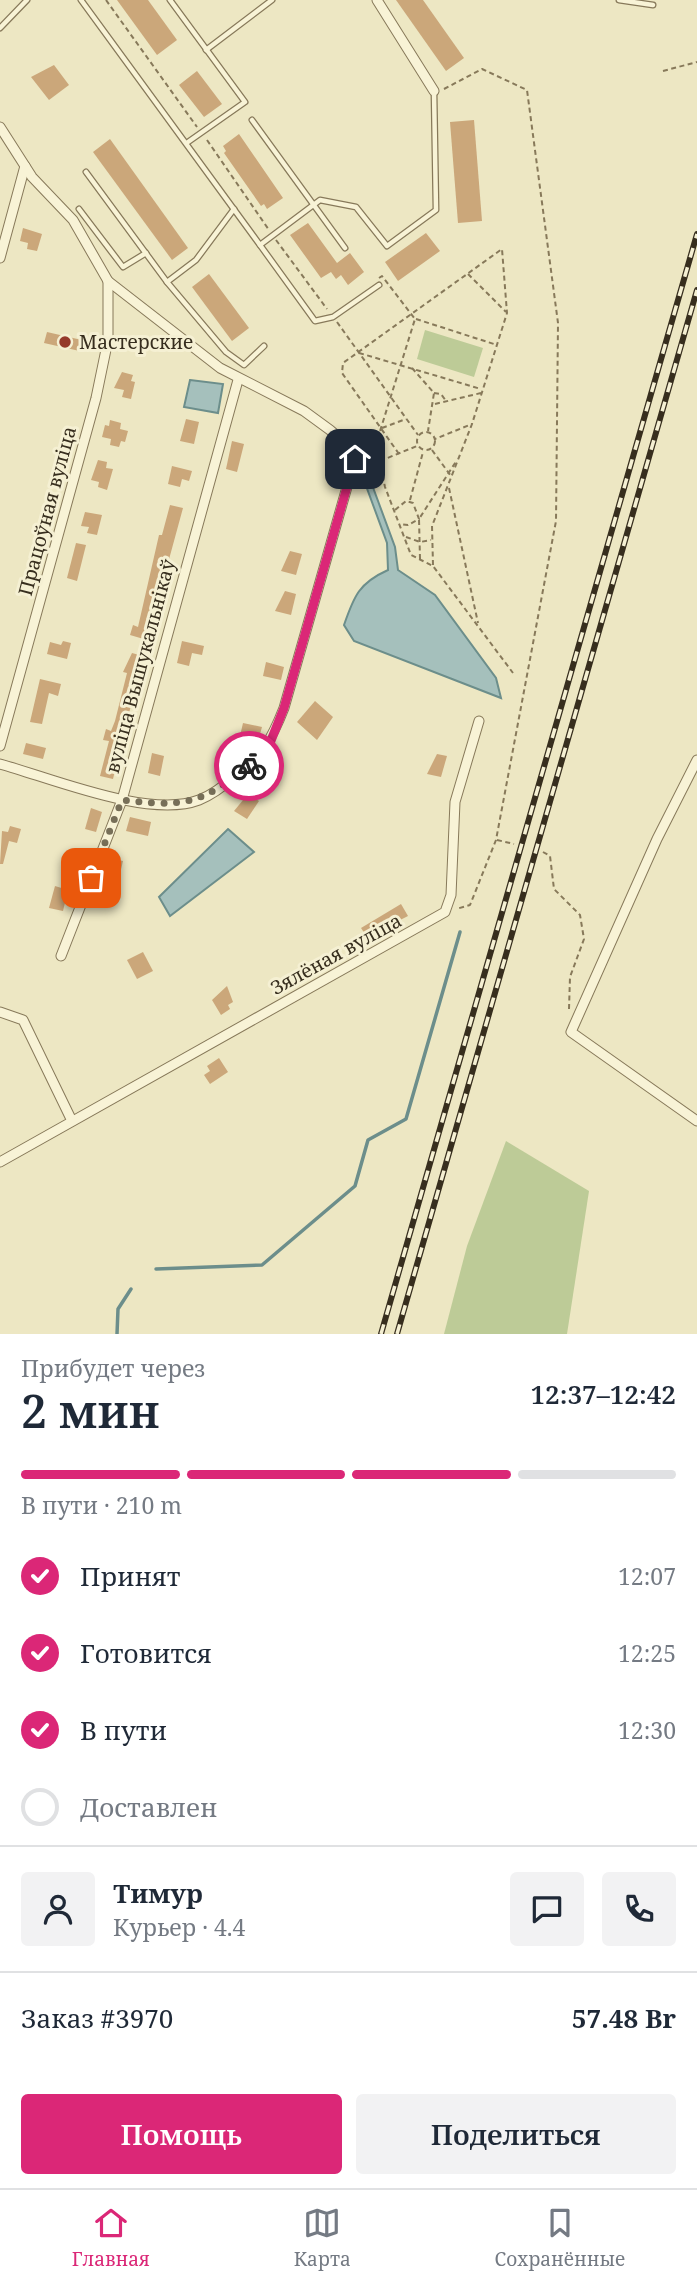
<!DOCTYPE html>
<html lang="ru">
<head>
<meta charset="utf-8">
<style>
	:root { --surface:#fff; --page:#f2f2f3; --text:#1f2937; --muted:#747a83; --line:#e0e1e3; --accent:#db2777 }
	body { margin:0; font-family:"Noto Serif",serif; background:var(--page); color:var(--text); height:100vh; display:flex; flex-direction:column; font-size:26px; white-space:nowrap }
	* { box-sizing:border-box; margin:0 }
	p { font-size:23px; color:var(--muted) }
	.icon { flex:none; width:38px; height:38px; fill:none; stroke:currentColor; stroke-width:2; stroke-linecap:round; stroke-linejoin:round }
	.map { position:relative; height:1334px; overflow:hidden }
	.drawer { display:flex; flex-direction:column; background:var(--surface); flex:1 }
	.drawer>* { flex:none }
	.pin { position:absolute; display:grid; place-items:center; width:60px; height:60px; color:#fff; margin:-30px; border-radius:14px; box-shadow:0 4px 10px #0006 }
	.courier { position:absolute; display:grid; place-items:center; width:70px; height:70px; margin:-35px; border:5px solid #db2777; border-radius:50%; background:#fff; color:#222; box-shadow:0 2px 9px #0007 }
	.summary em { font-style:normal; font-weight:600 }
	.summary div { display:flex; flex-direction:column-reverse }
	.summary { display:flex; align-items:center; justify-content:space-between; height:119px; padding:0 21px }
	h1 { font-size:46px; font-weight:600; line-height:52px }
	.bar { display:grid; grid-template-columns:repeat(4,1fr); gap:10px 7px; align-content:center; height:84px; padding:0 21px }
	.bar i { height:9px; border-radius:5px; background:var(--line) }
	.bar .on { background:var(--accent) }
	.bar p { grid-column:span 4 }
	.line { display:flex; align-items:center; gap:18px; padding:0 21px; border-top:2px solid var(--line) }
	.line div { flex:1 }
	.round { display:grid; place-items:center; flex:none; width:74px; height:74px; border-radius:7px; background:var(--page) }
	ol { padding:0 21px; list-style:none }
	li { display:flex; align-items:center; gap:21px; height:77px }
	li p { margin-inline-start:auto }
	li .icon { padding:7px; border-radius:50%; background:var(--accent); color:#fff; stroke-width:4 }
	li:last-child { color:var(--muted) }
	li i { width:38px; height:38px; border:4px solid var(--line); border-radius:50% }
	.cta { display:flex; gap:14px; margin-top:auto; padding:14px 21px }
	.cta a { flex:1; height:80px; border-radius:7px; background:var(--accent); color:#fff; font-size:28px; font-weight:600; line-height:80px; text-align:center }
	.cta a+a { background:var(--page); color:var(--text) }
	.tab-bar { display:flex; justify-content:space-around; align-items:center; height:98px; border-top:2px solid var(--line); background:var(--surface); font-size:19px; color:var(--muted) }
	.tab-bar a { display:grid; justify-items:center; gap:4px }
	.tab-bar .on { color:var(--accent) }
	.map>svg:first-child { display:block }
	.green { fill:#bdcb97 }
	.water { fill:#a5c0bc; stroke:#6c8e8b; stroke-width:2 }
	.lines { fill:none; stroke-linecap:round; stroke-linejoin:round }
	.stream { stroke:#6c8e8b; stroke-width:3.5 }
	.building { fill:#cba77a }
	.service-casing { stroke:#87795a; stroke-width:7 }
	.minor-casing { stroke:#87795a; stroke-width:11 }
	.path { stroke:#87795a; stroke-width:2; stroke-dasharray:5 3.5; stroke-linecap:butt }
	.service { stroke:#f8f3d6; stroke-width:4.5 }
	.minor { stroke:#f8f3d6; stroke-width:9 }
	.rail-casing { stroke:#372e1e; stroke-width:6 }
	.rail { stroke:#f5f0d3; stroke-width:3.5; stroke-dasharray:10; stroke-linecap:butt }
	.done { stroke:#776f58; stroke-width:7; stroke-dasharray:0 12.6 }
	.route { stroke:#db2777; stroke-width:9 }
	.poi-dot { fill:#953a2b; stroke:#f5f0d3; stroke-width:2.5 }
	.labels { text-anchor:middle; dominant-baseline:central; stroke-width:6; stroke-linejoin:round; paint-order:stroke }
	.poi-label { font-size:19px; fill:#372e1e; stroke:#f5f0d3; text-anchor:start }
	.street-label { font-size:19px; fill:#372e1e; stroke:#f5f0d3 }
</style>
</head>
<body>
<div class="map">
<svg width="697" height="1334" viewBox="0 0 697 1334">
	<rect width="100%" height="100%" fill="#ede7c3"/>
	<g class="green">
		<polygon points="425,330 483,348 474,377 417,359"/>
		<polygon points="506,1141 589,1191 567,1334 444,1334 467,1246"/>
	</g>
	<g class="water">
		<polygon points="190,380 223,384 218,413 184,407"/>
		<path d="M371,482L395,547L398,570L435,595L496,678L501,698L354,641L344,625C354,596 359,583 388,570L387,543L365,483Z"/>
		<polygon points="228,829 254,852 170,916 159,897"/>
	</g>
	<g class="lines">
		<g class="stream">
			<polyline points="156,1269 262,1265 355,1186 368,1140 406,1119 460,932"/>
			<polyline points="117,1334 118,1309 131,1289"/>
		</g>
	</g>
	<g class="building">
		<polygon points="117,0 148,0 177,40 157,55"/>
		<polygon points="396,0 423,0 464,58 446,71"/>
		<polygon points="54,65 69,85 49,100 31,77"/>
		<polygon points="197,71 222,104 204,117 179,85"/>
		<polygon points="474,120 482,221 458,223 450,122"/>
		<polygon points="239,134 283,198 267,209 264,204 261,206 224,153 226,151 223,146"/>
		<polygon points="110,139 188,248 172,260 93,152"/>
		<polygon points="308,223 337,263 350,253 364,272 348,285 341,275 336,279 331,272 321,278 290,235"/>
		<polygon points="23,228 42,234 37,251 27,249 28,243 20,241"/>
		<polygon points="426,233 440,251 398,281 385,262"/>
		<polygon points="209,274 249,328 232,341 192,287"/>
		<polygon points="47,332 86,341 84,352 44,343"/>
		<polygon points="122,372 133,375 131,381 135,382 131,399 122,397 124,390 114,388"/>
		<polygon points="186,419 199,422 194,444 180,441"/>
		<polygon points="110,420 121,423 120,429 128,431 125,442 121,441 119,447 110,445 111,439 102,437 105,425 109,426"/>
		<polygon points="232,441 244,444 237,472 226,469"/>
		<polygon points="98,460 107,462 106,468 113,469 107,490 98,487 99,482 91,480"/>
		<polygon points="172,466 192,471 189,481 182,479 180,487 168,484"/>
		<polygon points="170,505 183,508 147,640 130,635 133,625 138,627 159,535 162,535"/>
		<polygon points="85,512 102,515 97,535 87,533 89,527 81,526"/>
		<polygon points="76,543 86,545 77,581 67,578"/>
		<polygon points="290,551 302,554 296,575 281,571"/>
		<polygon points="285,591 296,594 291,615 275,611"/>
		<polygon points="63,641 71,643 67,659 47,654 50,642 61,645"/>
		<polygon points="182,641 204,646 202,655 192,653 189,666 177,663"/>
		<polygon points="132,653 143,656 113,779 100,776 109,741 103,740 106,729 111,731 115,721 127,673 123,672"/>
		<polygon points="266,662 284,667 281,680 263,676"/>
		<polygon points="40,679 61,684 58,696 49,693 42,724 30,722"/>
		<polygon points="315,701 333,717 317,740 297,722"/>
		<polygon points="243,723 262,727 258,741 240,736"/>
		<polygon points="26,743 46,748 43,759 23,754"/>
		<polygon points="152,753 164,756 160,776 148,773"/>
		<polygon points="437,754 447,756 441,777 427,774"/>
		<polygon points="248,794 259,801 247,819 234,811"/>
		<polygon points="91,808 102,812 96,832 85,829"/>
		<polygon points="130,817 151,822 148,836 126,831"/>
		<polygon points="10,826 21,829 17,843 9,841 3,864 0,864 2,831 8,832"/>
		<polygon points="110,858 123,861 118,882 104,879"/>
		<polygon points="55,886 68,890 63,911 49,908"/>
		<polygon points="401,904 408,916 367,937 361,928"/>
		<polygon points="143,952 153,971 137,979 127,960"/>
		<polygon points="227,986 233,1002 228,1005 230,1009 221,1015 212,1000"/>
		<polygon points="219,1058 228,1072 210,1084 204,1075 210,1071 207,1066"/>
	</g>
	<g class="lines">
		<defs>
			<g id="service">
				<polyline points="81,0 260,245 320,200 356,207 387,246 436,210 434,91"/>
				<polyline points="170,0 245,102 188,142"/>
				<polyline points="619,0 653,5"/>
				<polyline points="0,28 27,0"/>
				<polyline points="206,50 272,0"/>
				<polyline points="252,120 345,248"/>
				<polyline points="86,172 167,282 196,260 234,209"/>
				<polyline points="79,209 123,267 146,253"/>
				<polyline points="260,245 315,321 333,317 379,285"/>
				<polyline points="167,282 226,352 244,365 264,346"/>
			</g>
			<g id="minor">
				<polyline points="377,0 434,91"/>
				<path d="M0,127L32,177L73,220L108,281L220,368L304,411L330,430L353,450L355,459L284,708C271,741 263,754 235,776C225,785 212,795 199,800C149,819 51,778 0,764"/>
				<polyline points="0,258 25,166"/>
				<polyline points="0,746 96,398 108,340 108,281"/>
				<polyline points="697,760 657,839 571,1032 697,1121"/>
				<polyline points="61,956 122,800 238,380"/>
				<polyline points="0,1012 23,1020 72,1121"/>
				<polyline points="0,1162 445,912 451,895 455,802 479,721"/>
			</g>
		</defs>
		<use href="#service" class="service-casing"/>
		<use href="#minor" class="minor-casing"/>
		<g class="path">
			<polyline points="106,0 197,127"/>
			<polyline points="663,71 697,62"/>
			<polyline points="444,89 482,69 527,90 558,323 556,521 496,840 470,905 456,909"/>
			<polyline points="207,140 269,230"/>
			<polyline points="276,240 327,309"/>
			<polyline points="468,274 506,312"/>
			<polyline points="379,278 382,276 415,319 376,444 385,487 411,555 433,566 513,673"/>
			<polyline points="416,319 497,345"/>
			<polyline points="337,322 418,435"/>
			<polyline points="359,353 481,389"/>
			<polyline points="412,368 434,393 428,431"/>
			<polyline points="434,393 441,394 446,401"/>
			<polyline points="435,404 481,393"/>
			<polyline points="382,428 406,419"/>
			<circle cx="426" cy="441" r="9"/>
			<polyline points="432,450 451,476"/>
			<polyline points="399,454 342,373 343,363 502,249 507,313 472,424"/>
			<polyline points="380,461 417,446"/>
			<polyline points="449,488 478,623"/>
			<polyline points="410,500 423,452"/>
			<polyline points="395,510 406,501 413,503 419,519 408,525 400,524"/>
			<polyline points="406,537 420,542 431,540"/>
			<polyline points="420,559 419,519 457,460"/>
			<polyline points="433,565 432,526 472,424 435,439"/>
			<polyline points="497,840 514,844"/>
			<polyline points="543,852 550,856 554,889 580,915 584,939 570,977 569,1009"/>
		</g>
		<use href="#service" class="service"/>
		<use href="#minor" class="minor"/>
		<defs>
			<g id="rail">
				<polyline points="381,1334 697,234"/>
				<polyline points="397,1334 697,290"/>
			</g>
		</defs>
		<use href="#rail" class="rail-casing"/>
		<use href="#rail" class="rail"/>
	</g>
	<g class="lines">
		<path class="done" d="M91,878L122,800C184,807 199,805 249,766"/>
		<polyline class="route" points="249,766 270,743 284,708 355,459"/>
	</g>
	<circle class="poi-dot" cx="65" cy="342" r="7"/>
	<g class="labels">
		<g class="poi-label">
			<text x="79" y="342">Мастерские</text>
		</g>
		<g class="street-label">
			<text transform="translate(47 511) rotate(-75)">Працоўная вуліца</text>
			<text transform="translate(140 666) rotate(-75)">вуліца Вышукальнікаў</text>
			<text transform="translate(336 954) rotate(-29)">Зялёная вуліца</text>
		</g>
	</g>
</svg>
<div class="pin" style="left:91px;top:878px;background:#ea580c"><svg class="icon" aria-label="bag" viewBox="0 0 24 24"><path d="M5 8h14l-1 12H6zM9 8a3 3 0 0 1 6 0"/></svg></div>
<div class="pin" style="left:355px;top:459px;background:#1f2937"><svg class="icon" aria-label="home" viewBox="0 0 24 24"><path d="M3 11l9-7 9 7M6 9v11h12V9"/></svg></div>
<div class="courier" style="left:249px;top:766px"><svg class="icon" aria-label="bike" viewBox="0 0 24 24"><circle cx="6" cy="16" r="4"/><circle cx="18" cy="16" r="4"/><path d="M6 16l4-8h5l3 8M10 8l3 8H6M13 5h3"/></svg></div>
</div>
<section class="drawer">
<div class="summary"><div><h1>2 мин</h1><p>Прибудет через</p></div><em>12:37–12:42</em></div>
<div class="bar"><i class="on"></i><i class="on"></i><i class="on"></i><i></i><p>В пути · 210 m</p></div>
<ol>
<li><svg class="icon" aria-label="check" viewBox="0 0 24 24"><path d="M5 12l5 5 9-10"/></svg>Принят<p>12:07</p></li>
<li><svg class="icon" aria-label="check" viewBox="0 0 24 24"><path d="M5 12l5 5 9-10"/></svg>Готовится<p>12:25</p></li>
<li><svg class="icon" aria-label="check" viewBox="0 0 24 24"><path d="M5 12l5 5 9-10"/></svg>В пути<p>12:30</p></li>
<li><i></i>Доставлен</li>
</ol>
<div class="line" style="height:126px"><a class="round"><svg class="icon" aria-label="person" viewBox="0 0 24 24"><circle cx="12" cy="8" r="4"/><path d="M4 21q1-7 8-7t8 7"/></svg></a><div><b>Тимур</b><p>Курьер · 4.4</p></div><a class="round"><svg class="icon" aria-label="chat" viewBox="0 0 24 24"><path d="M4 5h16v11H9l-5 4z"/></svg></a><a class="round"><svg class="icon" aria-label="phone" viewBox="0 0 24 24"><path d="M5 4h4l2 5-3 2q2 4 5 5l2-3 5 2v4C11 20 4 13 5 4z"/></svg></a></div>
<div class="line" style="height:91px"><div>Заказ #3970</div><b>57.48 Br</b></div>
<div class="cta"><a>Помощь</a><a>Поделиться</a></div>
</section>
<nav class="tab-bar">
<a class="on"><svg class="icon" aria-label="home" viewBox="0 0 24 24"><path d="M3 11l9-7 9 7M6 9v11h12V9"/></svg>Главная</a>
<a><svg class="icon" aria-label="map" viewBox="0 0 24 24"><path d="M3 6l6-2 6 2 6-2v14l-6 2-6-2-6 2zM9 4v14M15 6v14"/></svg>Карта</a>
<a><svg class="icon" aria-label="saved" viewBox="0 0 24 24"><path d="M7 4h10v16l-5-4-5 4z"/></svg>Сохранённые</a>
</nav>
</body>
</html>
